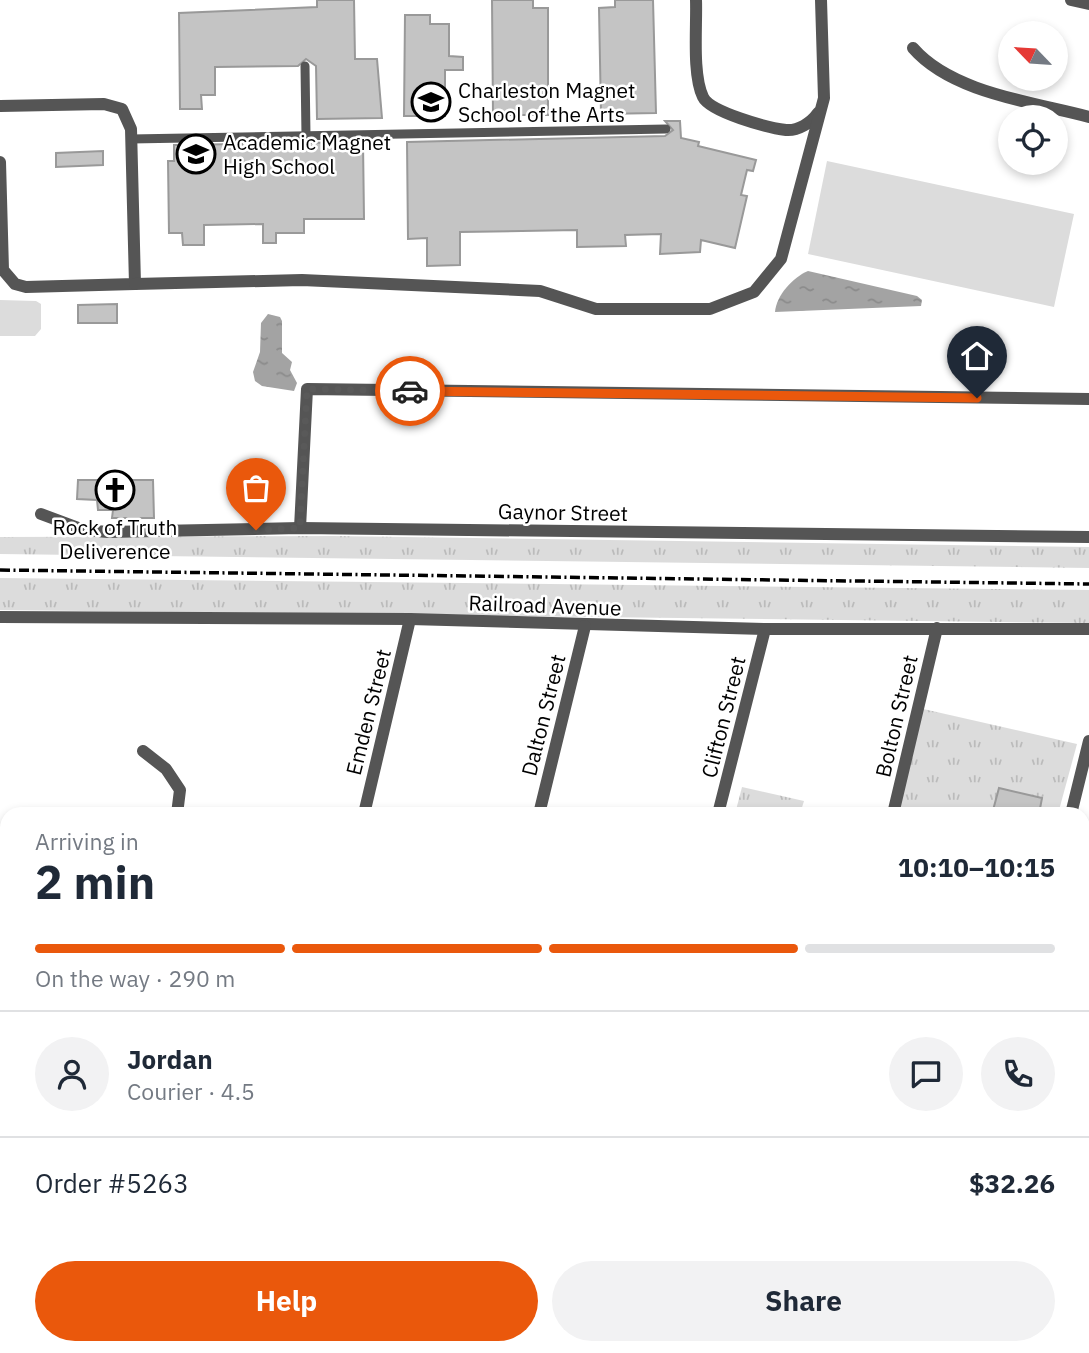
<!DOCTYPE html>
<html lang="en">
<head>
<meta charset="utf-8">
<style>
	:root { --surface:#fff; --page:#f2f2f3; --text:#1f2937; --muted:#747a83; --line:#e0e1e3; --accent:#ea580c }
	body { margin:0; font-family:"IBM Plex Sans",sans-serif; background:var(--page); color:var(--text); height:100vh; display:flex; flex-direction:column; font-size:26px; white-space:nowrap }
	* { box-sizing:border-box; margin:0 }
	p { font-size:23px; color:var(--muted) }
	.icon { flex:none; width:38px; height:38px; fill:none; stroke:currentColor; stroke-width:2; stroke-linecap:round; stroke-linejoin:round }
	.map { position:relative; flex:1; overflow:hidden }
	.sheet { position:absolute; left:0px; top:807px; width:1090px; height:548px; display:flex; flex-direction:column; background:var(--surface); border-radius:21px 21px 0 0; box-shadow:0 4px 10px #0003 }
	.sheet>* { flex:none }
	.needle { width:46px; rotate:295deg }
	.fabs { position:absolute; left:998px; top:21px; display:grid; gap:14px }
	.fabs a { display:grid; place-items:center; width:70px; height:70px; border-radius:50%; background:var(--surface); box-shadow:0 4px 10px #0003; font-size:35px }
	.pin { position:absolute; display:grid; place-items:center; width:60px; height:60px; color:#fff; margin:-72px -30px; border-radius:50% 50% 50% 0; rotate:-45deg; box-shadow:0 0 7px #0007 }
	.pin .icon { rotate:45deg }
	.courier { position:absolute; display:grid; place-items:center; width:70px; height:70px; margin:-35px; border:5px solid #ea580c; border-radius:50%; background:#fff; color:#222; box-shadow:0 2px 9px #0007 }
	.summary em { font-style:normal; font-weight:700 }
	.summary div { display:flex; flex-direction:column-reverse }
	.summary { display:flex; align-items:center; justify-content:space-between; height:119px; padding:0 35px }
	h1 { font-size:46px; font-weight:700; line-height:52px }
	.bar { display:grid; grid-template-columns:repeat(4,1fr); gap:10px 7px; align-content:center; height:84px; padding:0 35px }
	.bar i { height:9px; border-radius:5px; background:var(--line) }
	.bar .current { background:var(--accent) }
	.bar p { grid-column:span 4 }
	.line { display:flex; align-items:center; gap:18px; padding:0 35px; border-top:2px solid var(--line) }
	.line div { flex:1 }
	.round { display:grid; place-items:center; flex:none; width:74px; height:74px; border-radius:37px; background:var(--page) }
	.primary-button { display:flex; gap:14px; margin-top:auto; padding:14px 35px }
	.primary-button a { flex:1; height:80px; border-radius:42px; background:var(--accent); color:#fff; font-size:28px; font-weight:700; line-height:80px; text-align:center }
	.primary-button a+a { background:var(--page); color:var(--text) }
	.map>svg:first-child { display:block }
	.grass { fill:url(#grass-tufts) }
	.pitch { fill:#dcdcdc }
	.water { fill:url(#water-ripples) }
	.building { fill:#c4c4c4; stroke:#999; stroke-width:2 }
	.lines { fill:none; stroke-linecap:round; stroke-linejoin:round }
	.primary-casing { stroke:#dbdbdb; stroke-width:21 }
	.pedestrian { stroke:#555; stroke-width:9 }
	.minor { stroke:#555; stroke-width:12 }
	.primary { stroke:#000; stroke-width:18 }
	.rail { stroke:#000; stroke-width:3.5; stroke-dasharray:10 3.5 2 3.5; stroke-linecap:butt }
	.done { stroke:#595959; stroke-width:7; stroke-dasharray:0 12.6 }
	.route { stroke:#ea580c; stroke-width:9 }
	.labels { text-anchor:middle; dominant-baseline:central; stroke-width:5; stroke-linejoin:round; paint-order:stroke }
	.poi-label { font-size:21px; fill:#000; stroke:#fff; text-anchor:start }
	.street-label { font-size:21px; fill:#000; stroke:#fff }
</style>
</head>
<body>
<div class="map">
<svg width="1089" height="1353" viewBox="0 0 1089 1353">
	<defs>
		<pattern id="grass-tufts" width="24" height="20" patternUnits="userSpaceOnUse" patternTransform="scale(1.75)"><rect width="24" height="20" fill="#dcdcdc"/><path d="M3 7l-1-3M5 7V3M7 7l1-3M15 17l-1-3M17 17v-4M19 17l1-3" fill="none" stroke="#bbb"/></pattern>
		<pattern id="water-ripples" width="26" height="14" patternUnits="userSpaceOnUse" patternTransform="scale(1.75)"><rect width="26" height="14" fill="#a3a3a3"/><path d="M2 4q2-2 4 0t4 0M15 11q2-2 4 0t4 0" fill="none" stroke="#8b8b8b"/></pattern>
	</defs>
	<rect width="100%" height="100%" fill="#fff"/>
	<g class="grass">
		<polygon points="333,536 1089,547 1089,568 0,554 0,537"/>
		<polygon points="0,578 1089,590 1089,623 0,610"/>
		<polygon points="919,708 1077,744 1058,814 894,814"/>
		<polygon points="742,787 804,801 800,814 735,814"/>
	</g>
	<g class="pitch">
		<polygon points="827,161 1074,214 1054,307 808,254"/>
		<polygon points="0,300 36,301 41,304 41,329 35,336 0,336"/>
	</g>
	<g class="water">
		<path d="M808,271L917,296L922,300L921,306L775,312C776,296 793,277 808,271Z"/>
		<polygon points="268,314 280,317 282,321 282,353 292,362 290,370 297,383 294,391 262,386 255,381 253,372 260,352 261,323"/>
	</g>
	<g class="building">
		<polygon points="317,0 354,0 355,59 377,59 382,118 317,119 316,66 306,59 298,66 215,67 215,95 201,95 202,109 180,109 179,13 317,7"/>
		<polygon points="492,0 533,0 533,8 548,8 548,115 493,115"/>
		<polygon points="615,0 653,0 656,113 601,114 599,8 615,7"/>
		<polygon points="405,15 430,15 430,24 449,24 449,56 463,57 463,70 445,70 445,116 404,116"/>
		<polygon points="665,121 680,121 681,138 699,142 698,146 756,160 753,171 747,170 741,195 747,196 735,248 701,240 700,252 660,254 661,234 625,235 626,246 577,247 577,230 460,232 460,265 427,266 427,238 408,239 407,142 665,136 673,130"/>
		<polygon points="363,142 364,219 304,219 304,233 276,233 276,243 263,243 263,224 204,225 204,245 183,245 182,233 169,233 168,161 174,161 174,145"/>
		<polygon points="103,151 103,165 56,167 56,153"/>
		<polygon points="117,304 117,323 78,323 78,305"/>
		<polygon points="78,480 153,480 154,518 112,518 113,510 98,510 97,500 77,499"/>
		<polygon points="999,788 1042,798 1039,814 992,814"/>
	</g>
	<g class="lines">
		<defs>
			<g id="primary">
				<polyline points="1083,1277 1089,1216"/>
				<polyline points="1083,1348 1084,1353"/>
			</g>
		</defs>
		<use href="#primary" class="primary-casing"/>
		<g class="pedestrian">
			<polyline points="305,66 306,136"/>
			<polyline points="131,139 666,129"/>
		</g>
		<g class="minor">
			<path d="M696,0C697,26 692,74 703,97C710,112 768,128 786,130C798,131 811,123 818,113"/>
			<polyline points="1071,0 1089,4"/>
			<path d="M913,48C952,93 1033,102 1089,117"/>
			<polyline points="0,106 104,104 122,109 131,129 135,284 26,287 15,284 3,270 0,162"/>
			<polyline points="135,284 302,280 540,291 596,309 710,309 754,292 781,259 824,98 821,0"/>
			<polyline points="41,514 84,530 108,532 300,528 1089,537"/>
			<polyline points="300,528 307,389 1089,399"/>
			<polyline points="0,617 410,619 765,629 1089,629"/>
			<polyline points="143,751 166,769 180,790 177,814"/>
			<polyline points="364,814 410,619"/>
			<polyline points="539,814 585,626"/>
			<polyline points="718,814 765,629"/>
			<polyline points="893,814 937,628"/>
			<polyline points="1071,814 1089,741"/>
			<polyline points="1083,981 1089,981"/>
			<polyline points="0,1001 7,1001"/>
			<polyline points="51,1353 52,1348"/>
			<polyline points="239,1353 240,1348"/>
			<polyline points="409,1353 410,1348"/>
			<polyline points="590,1353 591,1348"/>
			<polyline points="764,1353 765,1348"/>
			<polyline points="939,1353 940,1348"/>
		</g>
		<use href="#primary" class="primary"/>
		<polyline class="rail" points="0,570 1089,584"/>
	</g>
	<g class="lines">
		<polyline class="done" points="256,530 300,528 307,389 410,391"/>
		<polyline class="route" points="410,391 977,398"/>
	</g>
	<defs>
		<symbol id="school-ring" viewBox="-11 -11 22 22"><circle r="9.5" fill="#fff" stroke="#000" stroke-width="1.5"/><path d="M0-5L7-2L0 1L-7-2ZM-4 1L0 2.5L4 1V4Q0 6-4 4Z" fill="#000"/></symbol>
		<symbol id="church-ring" viewBox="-11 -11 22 22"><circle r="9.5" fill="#fff" stroke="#000" stroke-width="1.5"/><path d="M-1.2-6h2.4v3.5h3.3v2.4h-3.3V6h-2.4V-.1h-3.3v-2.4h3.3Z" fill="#000"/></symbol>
	</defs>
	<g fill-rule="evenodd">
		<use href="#school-ring" x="409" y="80" width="44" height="44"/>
		<use href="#school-ring" x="174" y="132" width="44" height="44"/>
		<use href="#church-ring" x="93" y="468" width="44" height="44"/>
	</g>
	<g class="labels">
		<g class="poi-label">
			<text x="458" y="90">Charleston Magnet<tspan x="458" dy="24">School of the Arts</tspan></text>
			<text x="223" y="142">Academic Magnet<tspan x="223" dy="24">High School</tspan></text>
			<text x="115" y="527" text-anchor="middle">Rock of Truth<tspan x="115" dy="24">Deliverence</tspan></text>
		</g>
		<g class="street-label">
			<text transform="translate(563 512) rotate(1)">Gaynor Street</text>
			<text transform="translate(545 605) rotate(2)">Railroad Avenue</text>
			<text transform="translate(368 712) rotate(-76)">Emden Street</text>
			<text transform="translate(543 715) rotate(-76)">Dalton Street</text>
			<text transform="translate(896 716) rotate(-77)">Bolton Street</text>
			<text transform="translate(723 717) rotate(-76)">Clifton Street</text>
		</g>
	</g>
</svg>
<div class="fabs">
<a><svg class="needle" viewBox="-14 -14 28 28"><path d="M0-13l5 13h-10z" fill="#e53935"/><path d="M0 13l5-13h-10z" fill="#747a83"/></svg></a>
<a><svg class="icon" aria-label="locate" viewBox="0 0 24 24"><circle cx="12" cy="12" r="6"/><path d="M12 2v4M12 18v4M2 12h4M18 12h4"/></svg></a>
</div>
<div class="pin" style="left:256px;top:530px;background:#ea580c"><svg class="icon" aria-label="bag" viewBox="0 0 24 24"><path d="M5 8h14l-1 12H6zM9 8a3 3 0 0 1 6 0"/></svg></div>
<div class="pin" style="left:977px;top:398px;background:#1f2937"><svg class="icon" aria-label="home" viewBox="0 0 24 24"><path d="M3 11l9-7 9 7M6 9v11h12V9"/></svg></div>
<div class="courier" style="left:410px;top:391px"><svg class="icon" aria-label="car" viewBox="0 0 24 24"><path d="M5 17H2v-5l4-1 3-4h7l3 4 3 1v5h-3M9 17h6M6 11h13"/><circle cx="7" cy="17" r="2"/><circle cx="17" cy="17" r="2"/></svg></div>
<section class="sheet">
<div class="summary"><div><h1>2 min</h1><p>Arriving in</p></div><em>10:10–10:15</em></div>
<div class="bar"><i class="current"></i><i class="current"></i><i class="current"></i><i></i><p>On the way · 290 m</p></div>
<div class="line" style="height:126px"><a class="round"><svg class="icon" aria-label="person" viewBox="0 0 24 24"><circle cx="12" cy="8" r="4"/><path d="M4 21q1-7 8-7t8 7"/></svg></a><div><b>Jordan</b><p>Courier · 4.5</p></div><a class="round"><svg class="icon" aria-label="chat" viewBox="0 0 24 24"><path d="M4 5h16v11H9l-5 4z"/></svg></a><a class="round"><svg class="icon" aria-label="phone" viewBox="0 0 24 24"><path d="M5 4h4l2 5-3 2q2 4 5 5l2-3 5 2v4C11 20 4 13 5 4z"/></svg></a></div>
<div class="line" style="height:91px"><div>Order #5263</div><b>$32.26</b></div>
<div class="primary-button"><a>Help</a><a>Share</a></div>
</section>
</div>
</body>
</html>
